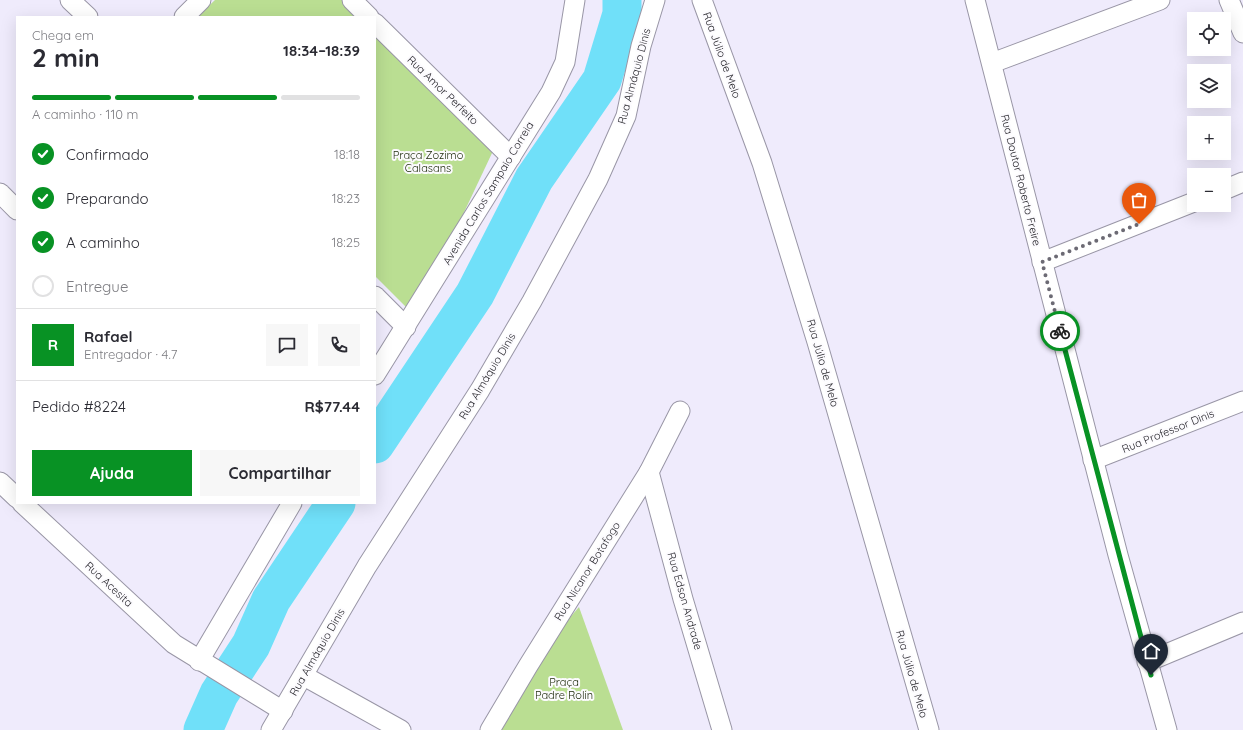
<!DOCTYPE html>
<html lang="pt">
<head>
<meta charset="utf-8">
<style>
	:root { --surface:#fff; --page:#f7f7f7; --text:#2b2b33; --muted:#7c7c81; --line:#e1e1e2; --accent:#089224 }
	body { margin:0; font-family:Quicksand,sans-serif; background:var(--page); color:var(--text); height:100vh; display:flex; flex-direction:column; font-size:15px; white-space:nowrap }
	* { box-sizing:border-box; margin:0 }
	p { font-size:13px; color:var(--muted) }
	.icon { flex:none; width:22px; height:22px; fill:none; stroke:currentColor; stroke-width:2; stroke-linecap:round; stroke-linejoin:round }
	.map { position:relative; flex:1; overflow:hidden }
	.drawer { position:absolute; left:16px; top:16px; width:360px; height:488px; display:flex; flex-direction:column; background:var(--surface); border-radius:0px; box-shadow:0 4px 16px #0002 }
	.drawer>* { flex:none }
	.fabs { position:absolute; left:1187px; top:12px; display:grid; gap:8px }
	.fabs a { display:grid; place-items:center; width:44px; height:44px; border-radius:0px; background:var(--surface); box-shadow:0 4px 16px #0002; font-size:20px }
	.pin { position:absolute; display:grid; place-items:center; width:34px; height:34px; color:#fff; margin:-41px -17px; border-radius:50% 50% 50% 0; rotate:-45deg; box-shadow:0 0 4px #0007 }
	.pin .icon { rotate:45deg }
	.courier { position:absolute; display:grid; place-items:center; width:40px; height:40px; margin:-20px; border:3px solid #089224; border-radius:50%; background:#fff; color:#222; box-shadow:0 1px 5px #0007 }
	.summary em { font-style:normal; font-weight:700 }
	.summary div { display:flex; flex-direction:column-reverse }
	.summary { display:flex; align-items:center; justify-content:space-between; height:68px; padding:0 16px }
	h1 { font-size:26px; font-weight:700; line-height:30px }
	.bar { display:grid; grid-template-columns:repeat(4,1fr); gap:6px 4px; align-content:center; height:48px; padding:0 16px }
	.bar i { height:5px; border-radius:3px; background:var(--line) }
	.bar .selected { background:var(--accent) }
	.bar p { grid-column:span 4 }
	.line { display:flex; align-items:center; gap:10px; padding:0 16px; border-top:1px solid var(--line) }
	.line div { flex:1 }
	.round { display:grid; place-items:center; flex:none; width:42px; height:42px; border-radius:0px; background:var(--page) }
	ol { padding:0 16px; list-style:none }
	li { display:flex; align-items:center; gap:12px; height:44px }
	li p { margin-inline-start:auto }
	li .icon { padding:4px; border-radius:50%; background:var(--accent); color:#fff; stroke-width:4 }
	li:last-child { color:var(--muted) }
	li i { width:22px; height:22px; border:2px solid var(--line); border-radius:50% }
	.action { display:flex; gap:8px; margin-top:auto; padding:8px 16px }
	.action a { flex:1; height:46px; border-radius:0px; background:var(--accent); color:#fff; font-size:16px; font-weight:700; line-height:46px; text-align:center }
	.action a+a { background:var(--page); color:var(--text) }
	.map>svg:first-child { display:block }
	.green { fill:#bade92 }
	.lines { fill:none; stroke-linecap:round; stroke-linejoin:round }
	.river { stroke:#70e0f9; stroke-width:39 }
	.street-casing { stroke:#9996a6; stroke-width:21 }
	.street { stroke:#fff; stroke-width:19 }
	.done { stroke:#6c6a74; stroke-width:4; stroke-dasharray:0 7.2 }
	.route { stroke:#089224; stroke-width:5 }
	.labels { text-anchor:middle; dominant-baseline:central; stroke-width:4; stroke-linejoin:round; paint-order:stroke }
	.street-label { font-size:11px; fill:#26252b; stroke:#fcfbfe }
	.park-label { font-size:11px; fill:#212e0f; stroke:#fcfbfe }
</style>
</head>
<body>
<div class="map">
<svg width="1243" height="730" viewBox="0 0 1243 730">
	<rect width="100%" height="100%" fill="#efebfc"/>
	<g class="green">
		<polygon points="215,0 343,0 360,17 197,17"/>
		<polygon points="375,32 493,151 415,316 375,276"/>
		<polygon points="579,607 623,730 488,730 528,666"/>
	</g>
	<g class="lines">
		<g class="river">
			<polyline points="375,444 475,294 534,179 602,80 622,14 622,0"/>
			<polyline points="203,730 219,694 251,645 271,600 336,503"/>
		</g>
		<defs>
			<g id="street">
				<polyline points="70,0 88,17"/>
				<polyline points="352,0 369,17"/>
				<polyline points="702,0 762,163 817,342 929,730"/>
				<polyline points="975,0 1118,555 1167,730"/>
				<polyline points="1229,0 1243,33"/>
				<polyline points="184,17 201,0"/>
				<polyline points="375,23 511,157"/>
				<polyline points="992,63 1160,0"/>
				<polyline points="1224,190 1243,182"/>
				<polyline points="0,193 17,210"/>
				<polyline points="1042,262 1194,202"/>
				<polyline points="375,296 406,327"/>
				<polyline points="375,375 551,92 565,62 575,0"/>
				<polyline points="1093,460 1243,401"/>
				<polyline points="649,472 683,599 722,730"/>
				<polyline points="0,482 17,498"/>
				<polyline points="22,503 174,644 283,711"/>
				<polyline points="199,661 292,503"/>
				<polyline points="1147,662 1243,622"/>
				<polyline points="304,676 401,730"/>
				<polyline points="271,730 367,566 480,390 532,301 598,179 626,116 641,46 655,0"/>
				<polyline points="490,730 528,666 649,472 680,411"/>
			</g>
		</defs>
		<use href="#street" class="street-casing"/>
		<use href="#street" class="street"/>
	</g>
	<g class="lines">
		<polyline class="done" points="1060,331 1042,262 1139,224"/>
		<polyline class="route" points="1060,331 1151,675"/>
	</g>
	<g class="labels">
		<g class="street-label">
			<text transform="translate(722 55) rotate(70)">Rua Júlio de Melo</text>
			<text transform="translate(634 76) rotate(-75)">Rua Almáquio Dinis</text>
			<text transform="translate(443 90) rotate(44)">Rua Amor Perfeito</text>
			<text transform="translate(1021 180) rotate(76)">Rua Doutor Roberto Freire</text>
			<text transform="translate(488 193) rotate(-59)">Avenida Carlos Sampaio Correia</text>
			<text transform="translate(823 363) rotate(74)">Rua Júlio de Melo</text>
			<text transform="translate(487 376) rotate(-59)">Rua Almáquio Dinis</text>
			<text transform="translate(1168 431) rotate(-22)">Rua Professor Dinis</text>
			<text transform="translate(587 571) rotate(-58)">Rua Nicanor Botafogo</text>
			<text transform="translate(109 584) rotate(43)">Rua Acesita</text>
			<text transform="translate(685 601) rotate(74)">Rua Edson Andrade</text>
			<text transform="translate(317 652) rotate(-60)">Rua Almáquio Dinis</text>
			<text transform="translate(912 674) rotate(74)">Rua Júlio de Melo</text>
		</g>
		<g class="park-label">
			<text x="428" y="155">Praça Zozimo<tspan x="428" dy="13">Calasans</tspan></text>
			<text x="564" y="682">Praça<tspan x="564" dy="13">Padre Rolin</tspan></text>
		</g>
	</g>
</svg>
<div class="fabs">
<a><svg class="icon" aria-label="locate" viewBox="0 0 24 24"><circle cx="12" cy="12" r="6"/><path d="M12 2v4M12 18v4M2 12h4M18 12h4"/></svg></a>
<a><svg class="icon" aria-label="layers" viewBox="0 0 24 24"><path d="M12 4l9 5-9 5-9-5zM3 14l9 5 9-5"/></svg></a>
<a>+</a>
<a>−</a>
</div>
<div class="pin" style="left:1139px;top:224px;background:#ea580c"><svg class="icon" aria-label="bag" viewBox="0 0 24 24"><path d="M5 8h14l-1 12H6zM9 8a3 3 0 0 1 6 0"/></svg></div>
<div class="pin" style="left:1151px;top:675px;background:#1f2937"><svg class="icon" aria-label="home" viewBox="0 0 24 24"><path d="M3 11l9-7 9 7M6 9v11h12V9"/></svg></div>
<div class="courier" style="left:1060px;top:331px"><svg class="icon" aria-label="bike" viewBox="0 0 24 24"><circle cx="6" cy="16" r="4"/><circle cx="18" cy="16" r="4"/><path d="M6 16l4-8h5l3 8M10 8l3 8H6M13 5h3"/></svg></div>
<section class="drawer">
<div class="summary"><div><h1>2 min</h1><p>Chega em</p></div><em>18:34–18:39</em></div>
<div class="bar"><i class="selected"></i><i class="selected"></i><i class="selected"></i><i></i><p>A caminho · 110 m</p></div>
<ol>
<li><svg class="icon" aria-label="check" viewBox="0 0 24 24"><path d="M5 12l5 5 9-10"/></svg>Confirmado<p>18:18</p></li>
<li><svg class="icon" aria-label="check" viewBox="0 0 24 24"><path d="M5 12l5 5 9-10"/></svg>Preparando<p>18:23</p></li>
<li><svg class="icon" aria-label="check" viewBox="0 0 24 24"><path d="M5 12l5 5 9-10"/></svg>A caminho<p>18:25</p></li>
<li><i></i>Entregue</li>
</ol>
<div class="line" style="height:72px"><b class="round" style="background:var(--accent);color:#fff">R</b><div><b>Rafael</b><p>Entregador · 4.7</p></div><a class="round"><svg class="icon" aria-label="chat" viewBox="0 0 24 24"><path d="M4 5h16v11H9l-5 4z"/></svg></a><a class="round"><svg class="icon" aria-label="phone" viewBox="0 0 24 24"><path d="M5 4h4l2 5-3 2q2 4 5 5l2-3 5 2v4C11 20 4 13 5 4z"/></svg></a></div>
<div class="line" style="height:52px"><div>Pedido #8224</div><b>R$77.44</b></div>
<div class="action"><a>Ajuda</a><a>Compartilhar</a></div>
</section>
</div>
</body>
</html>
